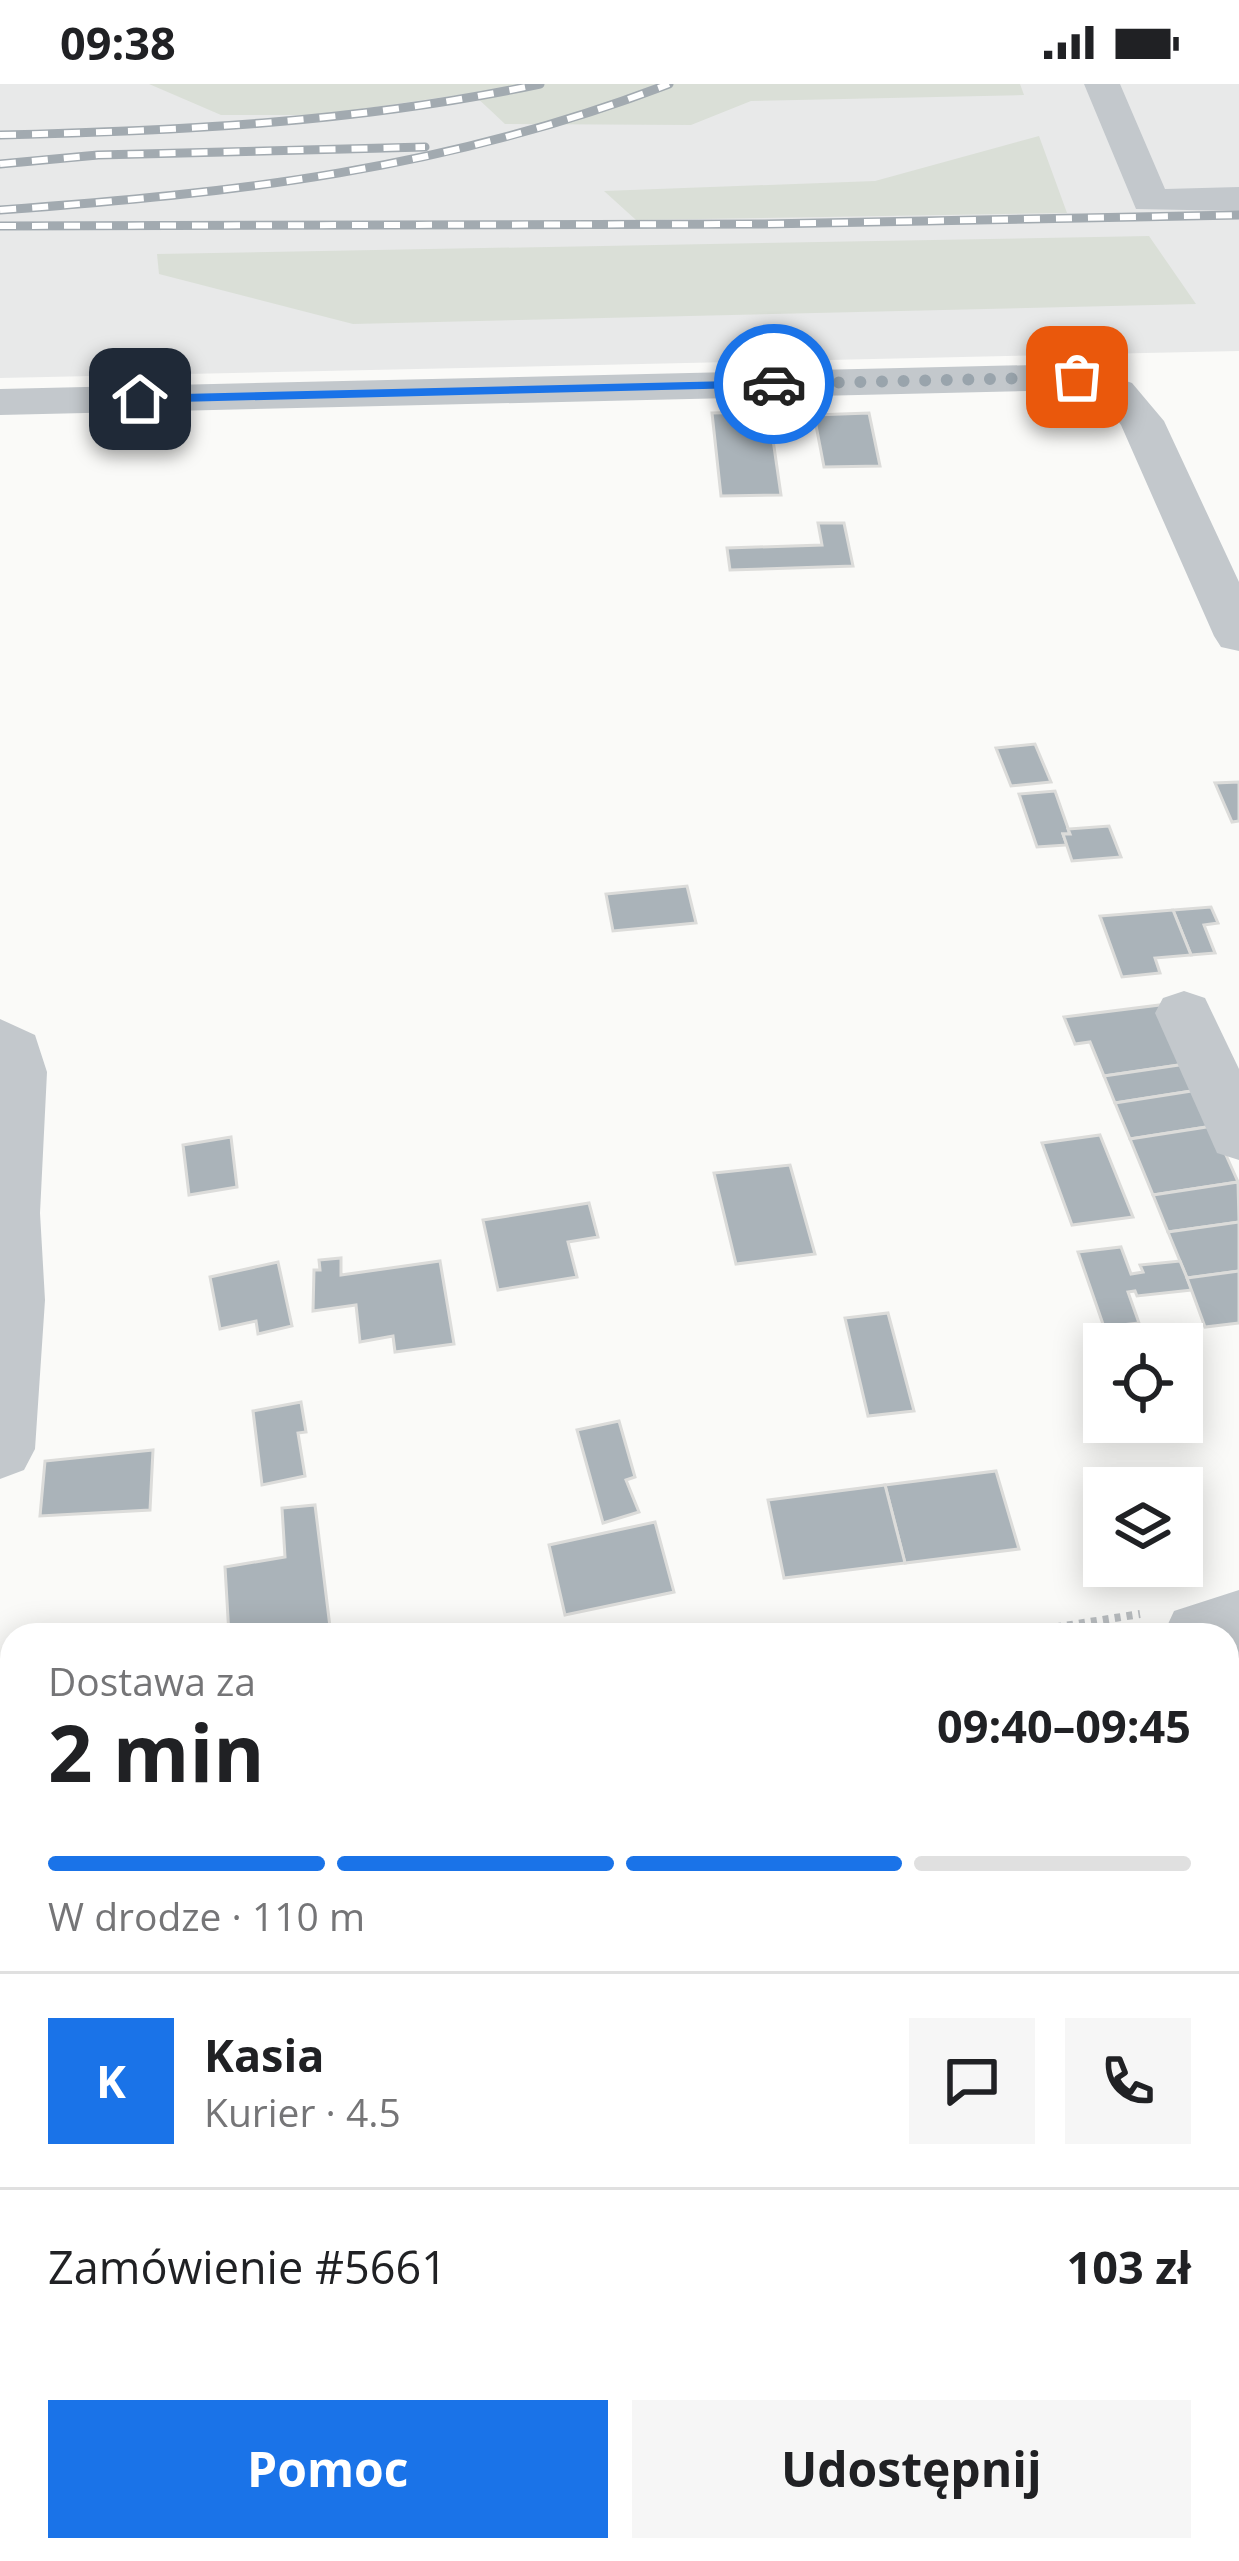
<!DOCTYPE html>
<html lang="pl">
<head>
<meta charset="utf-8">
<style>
	:root { --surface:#fff; --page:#f6f6f6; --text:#202124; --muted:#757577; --line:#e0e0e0; --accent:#1a73e8 }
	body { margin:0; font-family:"Open Sans",sans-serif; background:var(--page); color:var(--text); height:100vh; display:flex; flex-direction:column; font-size:45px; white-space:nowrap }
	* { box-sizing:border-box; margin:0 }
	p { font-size:39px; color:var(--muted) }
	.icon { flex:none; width:66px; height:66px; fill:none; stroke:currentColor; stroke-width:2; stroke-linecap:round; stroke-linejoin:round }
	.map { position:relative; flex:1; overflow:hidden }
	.details { position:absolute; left:0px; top:1539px; width:1239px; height:939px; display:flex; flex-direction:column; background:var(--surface); border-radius:36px 36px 0 0; box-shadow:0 6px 30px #0003 }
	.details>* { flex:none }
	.tools { position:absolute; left:1083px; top:1239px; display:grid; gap:24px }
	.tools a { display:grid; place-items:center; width:120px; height:120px; border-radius:0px; background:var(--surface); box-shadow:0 6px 30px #0003; font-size:60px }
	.pin { position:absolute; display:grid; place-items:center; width:102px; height:102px; color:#fff; margin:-51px; border-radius:24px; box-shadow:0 6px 18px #0006 }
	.courier { position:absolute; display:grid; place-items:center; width:120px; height:120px; margin:-60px; border:9px solid #1a73e8; border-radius:50%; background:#fff; color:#222; box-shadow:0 3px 15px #0007 }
	.head em { font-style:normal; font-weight:700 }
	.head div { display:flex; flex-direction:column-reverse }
	.head { display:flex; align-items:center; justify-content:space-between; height:204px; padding:0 48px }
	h1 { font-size:78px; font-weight:700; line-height:90px }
	.bar { display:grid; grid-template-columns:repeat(4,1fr); gap:18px 12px; align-content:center; height:144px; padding:0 48px }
	.bar i { height:15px; border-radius:9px; background:var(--line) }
	.bar .current { background:var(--accent) }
	.bar p { grid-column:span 4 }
	.line { display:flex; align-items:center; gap:30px; padding:0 48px; border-top:3px solid var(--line) }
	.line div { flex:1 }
	.round { display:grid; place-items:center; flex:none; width:126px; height:126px; border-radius:0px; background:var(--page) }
	.button { display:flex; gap:24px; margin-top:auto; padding:24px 48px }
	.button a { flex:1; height:138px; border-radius:0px; background:var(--accent); color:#fff; font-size:48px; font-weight:700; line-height:138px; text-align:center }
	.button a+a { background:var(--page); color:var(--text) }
	.status { display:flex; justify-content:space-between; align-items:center; height:84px; padding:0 60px; background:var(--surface); direction:ltr }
	.status svg { height:33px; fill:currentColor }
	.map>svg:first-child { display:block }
	.built { fill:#e8e9e9 }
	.green { fill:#dadfd7 }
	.water { fill:#bbc7cb }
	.building { fill:#aab3b9; stroke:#dcdcda; stroke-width:3 }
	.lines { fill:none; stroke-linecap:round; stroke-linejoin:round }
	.path { stroke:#bbbfc2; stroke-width:8; stroke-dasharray:6 6; stroke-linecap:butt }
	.minor { fill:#c3c8cc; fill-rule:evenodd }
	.rail-casing { stroke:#a2aab0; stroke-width:9 }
	.rail { stroke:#fff; stroke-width:6; stroke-dasharray:16; stroke-linecap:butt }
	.route { fill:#1a73e8 }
	.done { stroke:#99a4ac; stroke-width:12; stroke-dasharray:0 21.6 }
</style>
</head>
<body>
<div class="status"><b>09:38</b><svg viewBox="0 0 49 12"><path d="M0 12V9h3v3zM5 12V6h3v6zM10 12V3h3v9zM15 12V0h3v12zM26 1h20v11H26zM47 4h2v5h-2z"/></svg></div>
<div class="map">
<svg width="1239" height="2477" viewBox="0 0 1239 2477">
	<rect width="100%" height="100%" fill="#fafaf8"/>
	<polygon class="built" points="0,0 1239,0 1239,267 0,294"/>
	<g class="green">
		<polygon points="149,0 1020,0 1024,11 751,17 691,41 505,40 472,9 320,31 221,31"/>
		<polygon points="1039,52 1067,129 636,136 604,107 875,97"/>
		<polygon points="1149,152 1196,220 353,240 159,190 157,170"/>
	</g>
	<polygon class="water" points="1227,1934 1239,1981 1239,2143 1227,2144"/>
	<g class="building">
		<polygon points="769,328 781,411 721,412 712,329"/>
		<polygon points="869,329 880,382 824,383 814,331"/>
		<polygon points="818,439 844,439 853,482 730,486 727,464 822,461"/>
		<polygon points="1035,660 1051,698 1011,702 996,664"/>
		<polygon points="1239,698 1239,737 1232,738 1215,699"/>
		<polygon points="1055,707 1070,750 1063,750 1067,761 1037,763 1019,710"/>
		<polygon points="1109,742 1121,773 1072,777 1063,750 1070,750 1068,745"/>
		<polygon points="687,802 696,839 613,847 606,810"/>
		<polygon points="1211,823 1218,839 1204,841 1215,869 1191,871 1173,826"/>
		<polygon points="1173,826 1191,871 1155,874 1160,889 1122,893 1100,832"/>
		<polygon points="1160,921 1186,980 1104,992 1090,958 1075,960 1064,933"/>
		<polygon points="1186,980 1198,1006 1115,1019 1104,992"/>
		<polygon points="1198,1006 1213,1042 1130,1055 1115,1019"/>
		<polygon points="1213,1042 1238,1098 1153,1111 1130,1055"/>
		<polygon points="1100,1051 1133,1133 1072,1141 1042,1059"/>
		<polygon points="231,1053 237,1103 189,1111 183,1061"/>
		<polygon points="790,1081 815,1170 736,1180 714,1089"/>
		<polygon points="1238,1098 1239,1138 1168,1148 1153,1111"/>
		<polygon points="589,1119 598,1153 568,1158 577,1193 498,1206 483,1136"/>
		<polygon points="1239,1138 1239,1187 1187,1194 1168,1148"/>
		<polygon points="1121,1163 1131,1190 1143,1188 1140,1181 1180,1177 1192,1206 1137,1212 1135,1207 1128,1208 1139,1239 1104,1243 1078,1168"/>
		<polygon points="341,1174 341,1191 440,1177 454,1260 395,1268 393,1252 360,1258 356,1221 313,1227 314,1186 320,1186 319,1176"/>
		<polygon points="278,1178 292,1242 258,1250 256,1237 220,1245 210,1193"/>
		<polygon points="1239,1187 1239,1239 1205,1243 1187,1194"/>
		<polygon points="888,1229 914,1327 868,1332 845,1234"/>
		<polygon points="301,1318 306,1348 298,1349 305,1392 262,1401 253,1327"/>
		<polygon points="619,1337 635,1393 626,1396 639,1428 603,1439 577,1346"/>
		<polygon points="153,1366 150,1426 40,1432 45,1377"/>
		<polygon points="996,1387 1019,1465 905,1479 885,1401"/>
		<polygon points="885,1401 905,1479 784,1494 768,1416"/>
		<polygon points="315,1421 331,1551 229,1551 225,1483 285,1473 282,1424"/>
		<polygon points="655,1438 674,1508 565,1531 549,1461"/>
	</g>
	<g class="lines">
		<polyline class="path" points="1008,1551 1140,1530"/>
		<g class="minor">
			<polygon points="1084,0 1120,0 1165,105 1239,103 1239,127 1136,125"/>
			<polygon points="1077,280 1132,299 1164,337 1239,498 1239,567 1221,563 1214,552 1121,341 1102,317 1072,306 0,331 0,305"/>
			<polygon points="1184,907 1205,914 1239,985 1239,1076 1217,1069 1155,929 1163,914"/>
			<polygon points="0,935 35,951 47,988 40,1129 45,1216 35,1365 24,1386 0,1395"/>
			<polygon points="1239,1506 1239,1574 1227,1577 1227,1551 1163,1551 1174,1527"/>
			<polygon points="12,1710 12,1786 0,1788 0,1712"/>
		</g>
		<defs>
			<g id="rail">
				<path d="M0,51C182,47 361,38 540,0"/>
				<polyline points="0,80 98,71 425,63"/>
				<path d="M0,126C237,109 445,86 669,0"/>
				<polyline points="0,142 765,140 1239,131"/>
			</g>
		</defs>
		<use href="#rail" class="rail-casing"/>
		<use href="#rail" class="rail"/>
	</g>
	<polygon class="route" points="774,296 779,303 140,319 134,315 140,311"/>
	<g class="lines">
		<polyline class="done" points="774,300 1077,293"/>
	</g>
</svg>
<div class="tools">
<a><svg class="icon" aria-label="locate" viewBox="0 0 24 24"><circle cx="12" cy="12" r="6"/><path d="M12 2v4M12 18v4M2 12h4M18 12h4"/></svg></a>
<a><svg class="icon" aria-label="layers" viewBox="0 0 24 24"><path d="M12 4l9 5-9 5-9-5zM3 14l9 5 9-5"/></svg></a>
</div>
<div class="pin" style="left:1077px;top:293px;background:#ea580c"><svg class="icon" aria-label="bag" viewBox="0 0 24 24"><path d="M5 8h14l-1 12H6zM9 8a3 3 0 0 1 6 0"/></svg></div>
<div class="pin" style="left:140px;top:315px;background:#1f2937"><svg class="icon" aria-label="home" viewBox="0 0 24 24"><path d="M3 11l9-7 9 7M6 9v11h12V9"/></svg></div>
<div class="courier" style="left:774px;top:300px"><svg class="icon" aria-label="car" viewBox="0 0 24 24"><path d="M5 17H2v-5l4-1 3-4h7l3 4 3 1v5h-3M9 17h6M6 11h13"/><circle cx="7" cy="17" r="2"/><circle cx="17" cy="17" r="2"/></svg></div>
<section class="details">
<div class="head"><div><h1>2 min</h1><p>Dostawa za</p></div><em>09:40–09:45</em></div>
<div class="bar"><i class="current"></i><i class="current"></i><i class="current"></i><i></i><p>W drodze · 110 m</p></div>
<div class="line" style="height:216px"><b class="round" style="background:var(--accent);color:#fff">K</b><div><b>Kasia</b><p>Kurier · 4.5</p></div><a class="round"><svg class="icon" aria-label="chat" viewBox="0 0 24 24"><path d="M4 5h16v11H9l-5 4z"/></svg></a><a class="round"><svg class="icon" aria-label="phone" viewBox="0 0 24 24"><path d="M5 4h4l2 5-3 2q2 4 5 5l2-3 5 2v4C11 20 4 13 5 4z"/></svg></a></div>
<div class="line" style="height:156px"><div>Zamówienie #5661</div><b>103 zł</b></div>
<div class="button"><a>Pomoc</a><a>Udostępnij</a></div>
</section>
</div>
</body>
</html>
